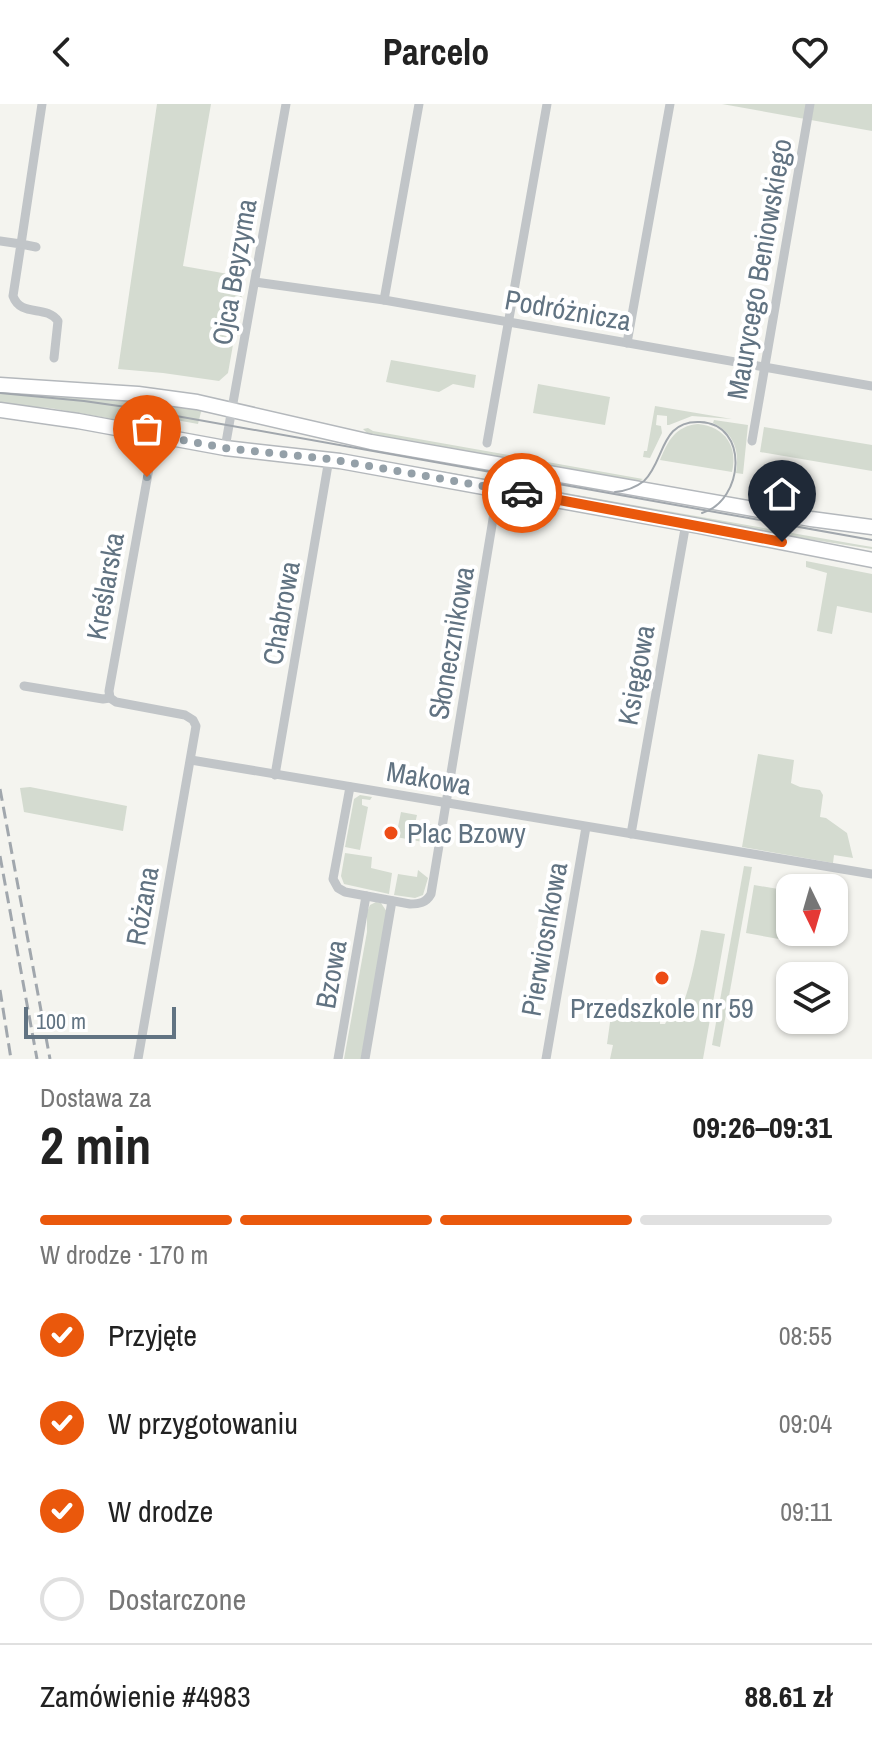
<!DOCTYPE html>
<html lang="pl">
<head>
<meta charset="utf-8">
<style>
	:root { --surface:#fff; --page:#f2f2f2; --text:#222; --muted:#767676; --line:#e0e0e0; --accent:#ea580c }
	body { margin:0; font-family:"Archivo Narrow",sans-serif; background:var(--page); color:var(--text); height:100vh; display:flex; flex-direction:column; font-size:30px; white-space:nowrap }
	* { box-sizing:border-box; margin:0 }
	p { font-size:26px; color:var(--muted) }
	.icon { flex:none; width:44px; height:44px; fill:none; stroke:currentColor; stroke-width:2; stroke-linecap:round; stroke-linejoin:round }
	.map { position:relative; height:955px; overflow:hidden }
	.panel { display:flex; flex-direction:column; background:var(--surface); flex:1 }
	.panel>* { flex:none }
	.needle { width:52px; rotate:175deg }
	.controls { position:absolute; left:776px; top:770px; display:grid; gap:16px }
	.controls a { display:grid; place-items:center; width:72px; height:72px; border-radius:16px; background:var(--surface); box-shadow:0 2px 6px #0004; font-size:40px }
	.scale { position:absolute; left:24px; bottom:20px; width:152px; box-sizing:border-box; padding-left:8px; border:4px solid #617382; border-top:0; font-size:22px; line-height:28px; white-space:nowrap; color:#617382; -webkit-text-stroke:6px #fff; paint-order:stroke }
	.pin { position:absolute; display:grid; place-items:center; width:68px; height:68px; color:#fff; margin:-82px -34px; border-radius:50% 50% 50% 0; rotate:-45deg; box-shadow:0 0 8px #0007 }
	.pin .icon { rotate:45deg }
	.courier { position:absolute; display:grid; place-items:center; width:80px; height:80px; margin:-40px; border:6px solid #ea580c; border-radius:50%; background:#fff; color:#222; box-shadow:0 2px 10px #0007 }
	.head em { font-style:normal; font-weight:800 }
	.head div { display:flex; flex-direction:column-reverse }
	.head { display:flex; align-items:center; justify-content:space-between; height:136px; padding:0 40px }
	h1 { font-size:52px; font-weight:800; line-height:60px }
	.bar { display:grid; grid-template-columns:repeat(4,1fr); gap:12px 8px; align-content:center; height:96px; padding:0 40px }
	.bar i { height:10px; border-radius:6px; background:var(--line) }
	.bar .selected { background:var(--accent) }
	.bar p { grid-column:span 4 }
	.line { display:flex; align-items:center; gap:20px; padding:0 40px; border-top:2px solid var(--line) }
	.line div { flex:1 }
	ol { padding:0 40px; list-style:none }
	li { display:flex; align-items:center; gap:24px; height:88px }
	li p { margin-inline-start:auto }
	li .icon { padding:8px; border-radius:50%; background:var(--accent); color:#fff; stroke-width:4 }
	li:last-child { color:var(--muted) }
	li i { width:44px; height:44px; border:4px solid var(--line); border-radius:50% }
	header { display:flex; justify-content:space-between; align-items:center; height:104px; padding:0 40px; background:var(--surface); font-size:36px; font-weight:800 }
	.map>svg:first-child { display:block }
	.green { fill:#d4dbd0 }
	.lines { fill:none; stroke-linecap:round; stroke-linejoin:round }
	.primary-casing { stroke:#b4b8bc; stroke-width:17 }
	.street { stroke:#c1c5c8; stroke-width:9 }
	.primary { stroke:#fff; stroke-width:14 }
	.tram { stroke:#a1a7ad; stroke-width:2 }
	.rail { stroke:#a1a7ad; stroke-width:3; stroke-dasharray:12 6; stroke-linecap:butt }
	.done { stroke:#94a0a8; stroke-width:8; stroke-dasharray:0 14.4 }
	.route { stroke:#ea580c; stroke-width:10 }
	.poi-dot { fill:#ed4c16; stroke:#fff; stroke-width:3 }
	.labels { text-anchor:middle; dominant-baseline:central; stroke-width:8; stroke-linejoin:round; paint-order:stroke }
	.street-label { font-size:28px; fill:#617382; stroke:#fff }
	.poi-label { font-size:28px; fill:#617382; stroke:#fff; text-anchor:start }
</style>
</head>
<body>
<header><svg class="icon" aria-label="back" viewBox="0 0 24 24"><path d="M15 5l-7 7 7 7"/></svg>Parcelo<svg class="icon" aria-label="heart" viewBox="0 0 24 24"><path d="M12 20l-8-8c-3-5 5-10 8-4 3-6 11-1 8 4z"/></svg></header>
<div class="map">
<svg width="872" height="955" viewBox="0 0 872 955">
	<rect width="100%" height="100%" fill="#f4f4ef"/>
	<g class="green">
		<polygon points="157,0 211,0 183,162 245,173 228,269 219,277 163,269 118,265"/>
		<polygon points="722,0 872,0 872,27"/>
		<polygon points="391,256 476,271 474,284 453,280 439,288 386,278"/>
		<polygon points="538,280 610,293 605,321 533,309"/>
		<polygon points="0,286 120,295 202,304 198,320 132,308 130,318 50,304 0,300"/>
		<polygon points="655,302 732,315 692,312 669,321 667,321 667,312 657,311 656,321 661,322 662,329 650,354 643,353 644,347 647,347"/>
		<path d="M714,316L748,321L743,370L736,369C740,347 734,329 713,319Z"/>
		<path d="M698,320C725,323 738,342 732,368L660,356C668,336 676,322 698,320Z"/>
		<polygon points="764,323 872,341 872,367 760,348"/>
		<polygon points="368,324 373,327 643,375 637,378 374,332 367,329 363,325"/>
		<polygon points="441,367 860,441 872,443 872,445 782,431 437,369"/>
		<polygon points="806,457 872,470 872,509 837,502 832,530 817,527 827,469 806,463"/>
		<polygon points="758,650 794,656 791,679 800,683 820,686 823,691 820,713 826,714 847,729 853,754 834,751 833,759 742,743"/>
		<polygon points="30,683 127,702 123,727 24,708 20,684"/>
		<polygon points="360,691 372,693 370,696 362,695 362,701 368,703 360,746 345,743 354,695"/>
		<polygon points="401,708 417,711 415,720 421,721 422,719 437,721 435,731 423,738 396,733"/>
		<polygon points="345,749 372,753 371,764 392,769 389,790 344,780 341,772"/>
		<polygon points="744,762 752,763 720,943 712,941"/>
		<polygon points="418,766 428,774 423,791 415,794 394,791 398,770 417,773"/>
		<polygon points="754,781 790,787 790,828 815,828 812,841 746,829"/>
		<polygon points="376,798 381,799 387,808 361,955 344,955 367,828 367,808 370,801"/>
		<path d="M701,826L725,830L703,955H610L613,941L607,940L612,904L660,912V920H665L668,914L677,915C690,887 695,857 701,826Z"/>
	</g>
	<g class="lines">
		<defs>
			<g id="primary">
				<polyline points="0,281 138,290 197,298 371,338 811,415 872,423"/>
				<polyline points="0,306 78,317 225,344 340,357 699,422 872,456"/>
			</g>
		</defs>
		<use href="#primary" class="primary-casing"/>
		<g class="street">
			<path d="M0,137L21,140L13,192C21,214 46,200 58,217L54,254"/>
			<polyline points="36,143 21,140 42,0"/>
			<polyline points="255,178 384,196 872,282"/>
			<polyline points="384,196 419,0"/>
			<polyline points="627,239 670,0"/>
			<polyline points="752,337 810,0"/>
			<polyline points="487,339 547,0"/>
			<polyline points="225,344 286,0"/>
			<polyline points="24,582 103,595 110,594 116,598 185,611 193,616 196,622 138,955"/>
			<polyline points="110,594 109,587 155,331"/>
			<polyline points="191,656 872,770"/>
			<polyline points="275,671 329,355"/>
			<path d="M350,683L333,775L338,784L345,788L410,800C419,800 426,799 431,790L498,385"/>
			<polyline points="631,730 686,419"/>
			<polyline points="338,955 366,792"/>
			<polyline points="365,955 392,797"/>
			<polyline points="546,955 586,723"/>
		</g>
		<use href="#primary" class="primary"/>
		<g class="tram">
			<polyline points="0,289 84,297 126,303 872,436"/>
			<path d="M615,388C626,387 635,384 644,377C665,357 660,316 700,318C750,320 744,397 702,409"/>
		</g>
		<g class="rail">
			<polyline points="0,685 50,955"/>
			<polyline points="0,752 37,955"/>
			<polyline points="0,886 11,955"/>
		</g>
	</g>
	<g class="lines">
		<polyline class="done" points="147,373 155,331 225,344 329,355 522,389"/>
		<polyline class="route" points="522,389 782,438"/>
	</g>
	<g class="poi-dot">
		<circle cx="391" cy="729" r="8"/>
		<circle cx="662" cy="874" r="8"/>
	</g>
	<g class="labels">
		<g class="street-label">
			<text transform="translate(759 165) rotate(-80)">Maurycego Beniowskiego</text>
			<text transform="translate(234 168) rotate(-80)">Ojca Beyzyma</text>
			<text transform="translate(568 206) rotate(10)">Podróżnicza</text>
			<text transform="translate(105 482) rotate(-80)">Kreślarska</text>
			<text transform="translate(281 509) rotate(-80)">Chabrowa</text>
			<text transform="translate(451 539) rotate(-80)">Słonecznikowa</text>
			<text transform="translate(636 571) rotate(-80)">Księgowa</text>
			<text transform="translate(429 674) rotate(10)">Makowa</text>
			<text transform="translate(142 802) rotate(-80)">Różana</text>
			<text transform="translate(544 835) rotate(-80)">Pierwiosnkowa</text>
			<text transform="translate(331 870) rotate(-80)">Bzowa</text>
		</g>
		<g class="poi-label">
			<text x="407" y="729">Plac Bzowy</text>
			<text x="662" y="904" text-anchor="middle">Przedszkole nr 59</text>
		</g>
	</g>
</svg>
<div class="controls">
<a><svg class="needle" viewBox="-14 -14 28 28"><path d="M0-13l5 13h-10z" fill="#e53935"/><path d="M0 13l5-13h-10z" fill="#767676"/></svg></a>
<a><svg class="icon" aria-label="layers" viewBox="0 0 24 24"><path d="M12 4l9 5-9 5-9-5zM3 14l9 5 9-5"/></svg></a>
</div>
<div class="scale">100 m</div>
<div class="pin" style="left:147px;top:373px;background:#ea580c"><svg class="icon" aria-label="bag" viewBox="0 0 24 24"><path d="M5 8h14l-1 12H6zM9 8a3 3 0 0 1 6 0"/></svg></div>
<div class="pin" style="left:782px;top:438px;background:#1f2937"><svg class="icon" aria-label="home" viewBox="0 0 24 24"><path d="M3 11l9-7 9 7M6 9v11h12V9"/></svg></div>
<div class="courier" style="left:522px;top:389px"><svg class="icon" aria-label="car" viewBox="0 0 24 24"><path d="M5 17H2v-5l4-1 3-4h7l3 4 3 1v5h-3M9 17h6M6 11h13"/><circle cx="7" cy="17" r="2"/><circle cx="17" cy="17" r="2"/></svg></div>
</div>
<section class="panel">
<div class="head"><div><h1>2 min</h1><p>Dostawa za</p></div><em>09:26–09:31</em></div>
<div class="bar"><i class="selected"></i><i class="selected"></i><i class="selected"></i><i></i><p>W drodze · 170 m</p></div>
<ol>
<li><svg class="icon" aria-label="check" viewBox="0 0 24 24"><path d="M5 12l5 5 9-10"/></svg>Przyjęte<p>08:55</p></li>
<li><svg class="icon" aria-label="check" viewBox="0 0 24 24"><path d="M5 12l5 5 9-10"/></svg>W przygotowaniu<p>09:04</p></li>
<li><svg class="icon" aria-label="check" viewBox="0 0 24 24"><path d="M5 12l5 5 9-10"/></svg>W drodze<p>09:11</p></li>
<li><i></i>Dostarczone</li>
</ol>
<div class="line" style="height:104px"><div>Zamówienie #4983</div><b>88.61 zł</b></div>
</section>
</body>
</html>
